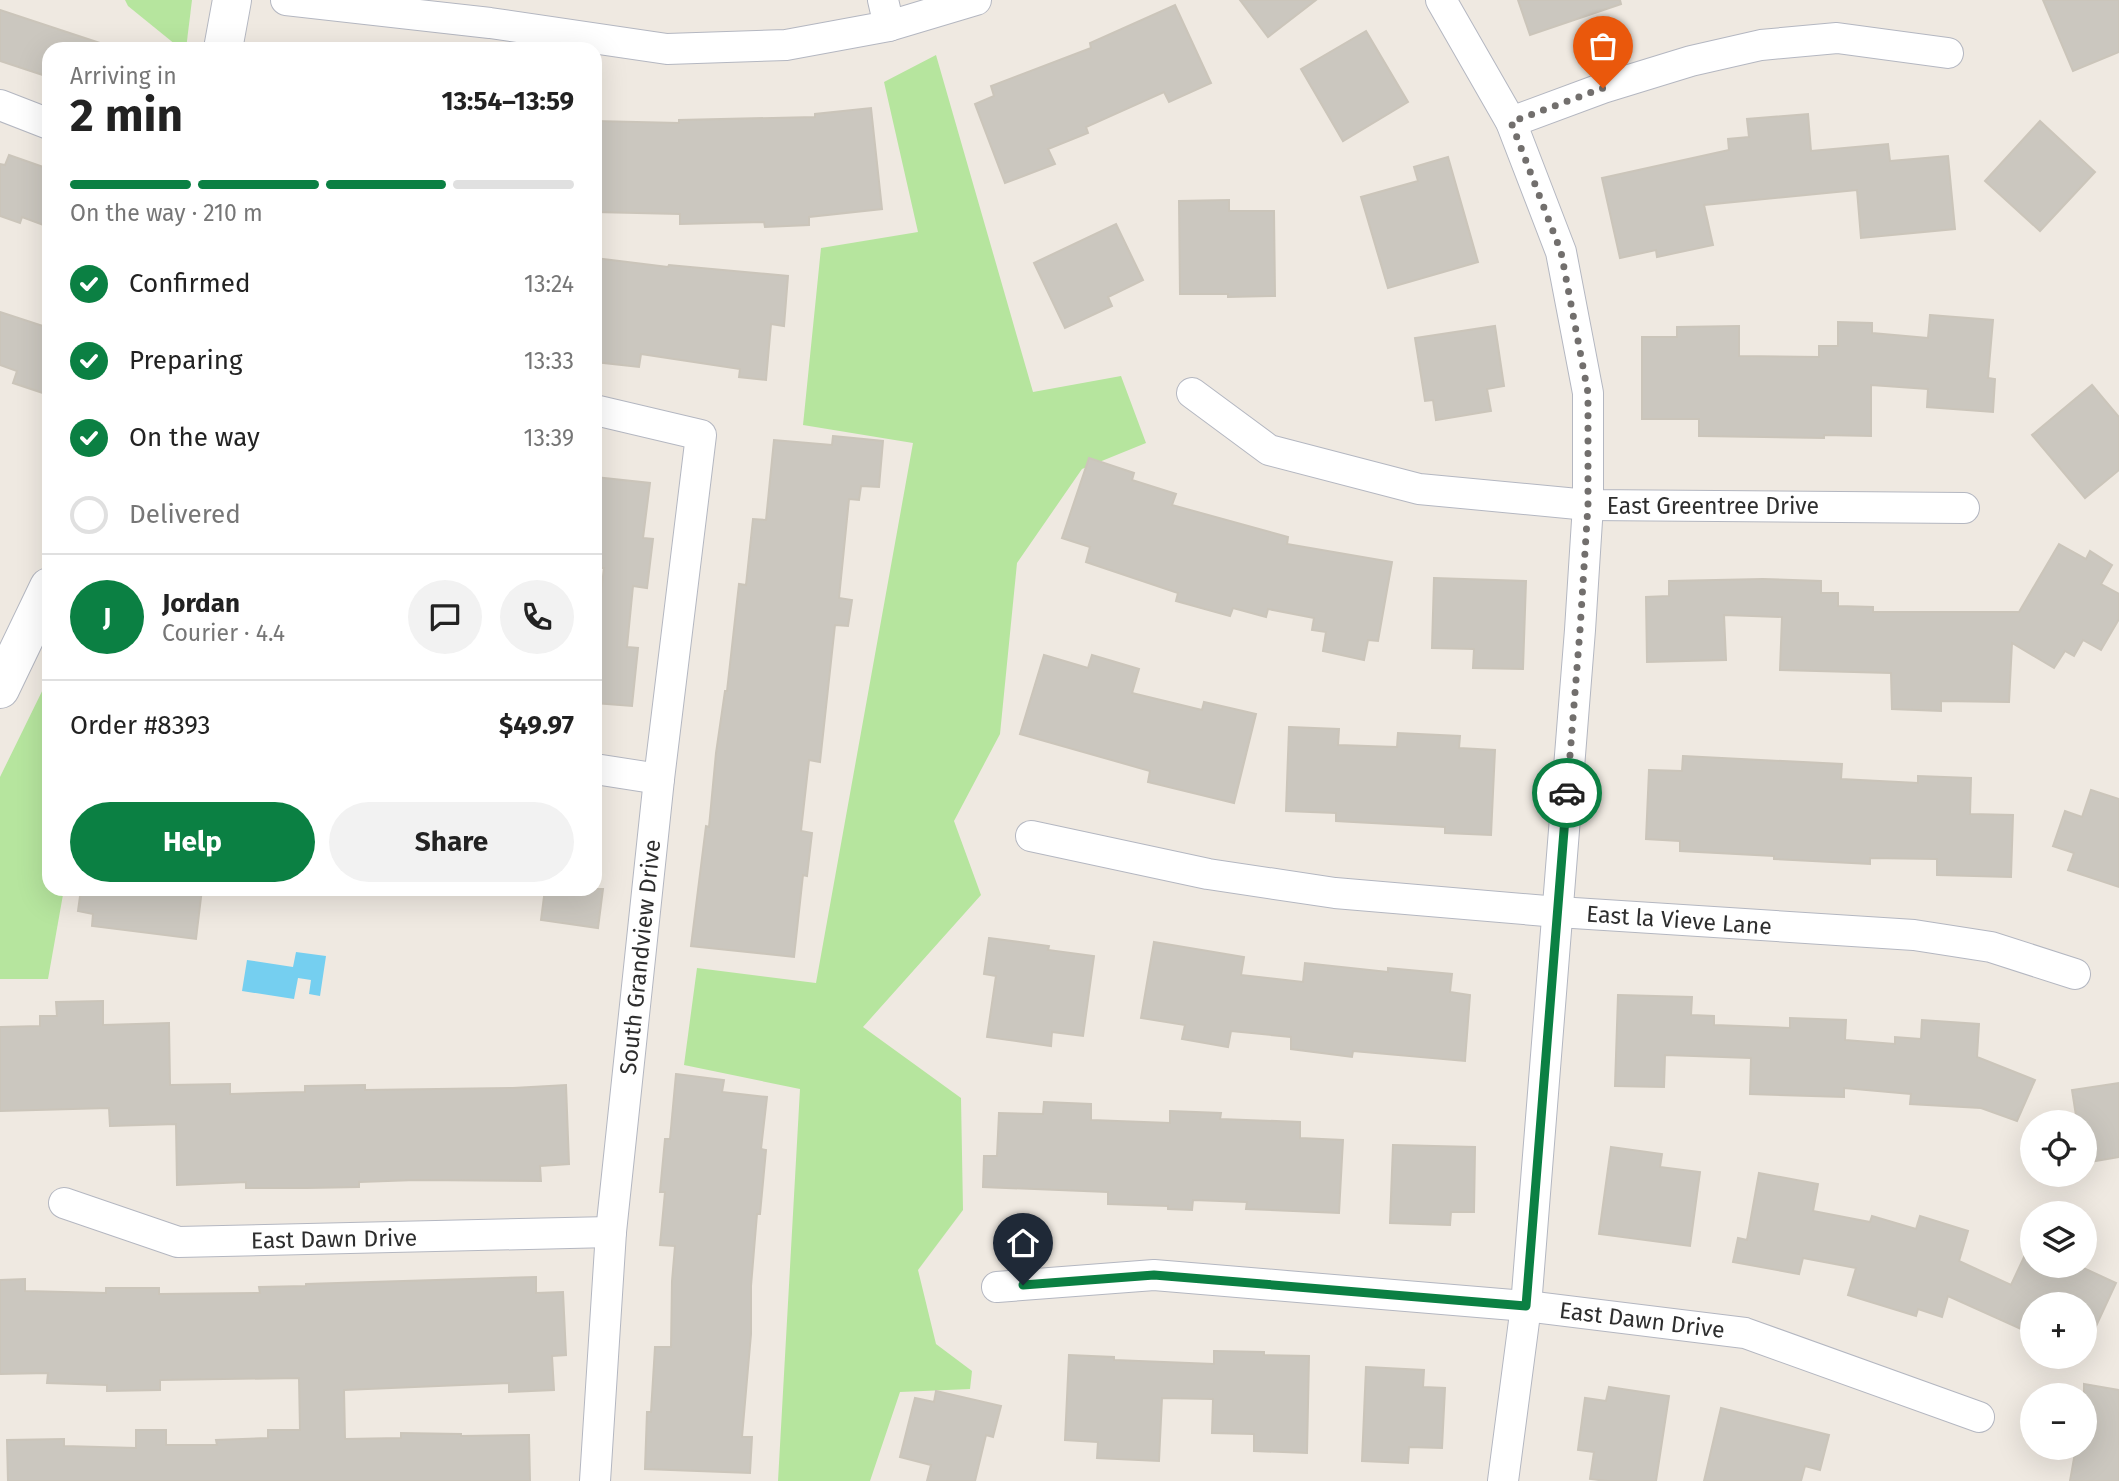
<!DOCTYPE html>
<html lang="en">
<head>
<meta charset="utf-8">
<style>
	:root { --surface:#fff; --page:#f2f2f2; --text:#222; --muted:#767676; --line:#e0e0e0; --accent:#0b8043 }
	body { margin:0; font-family:"Fira Sans",sans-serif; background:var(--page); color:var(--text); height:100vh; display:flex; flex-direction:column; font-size:26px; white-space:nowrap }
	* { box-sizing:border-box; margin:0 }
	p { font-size:23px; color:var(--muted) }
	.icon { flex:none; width:38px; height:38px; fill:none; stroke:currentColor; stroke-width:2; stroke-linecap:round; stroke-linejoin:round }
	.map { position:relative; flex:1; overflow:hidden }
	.drawer { position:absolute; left:42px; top:42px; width:560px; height:854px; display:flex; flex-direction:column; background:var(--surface); border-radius:21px; box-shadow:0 7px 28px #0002 }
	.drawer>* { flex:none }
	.tools { position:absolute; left:2020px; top:1110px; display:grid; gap:14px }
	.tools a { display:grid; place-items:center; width:77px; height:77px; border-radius:50%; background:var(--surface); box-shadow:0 7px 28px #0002; font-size:35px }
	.pin { position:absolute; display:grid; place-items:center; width:60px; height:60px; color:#fff; margin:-72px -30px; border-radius:50% 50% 50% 0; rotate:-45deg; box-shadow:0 0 7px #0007 }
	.pin .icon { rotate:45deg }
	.courier { position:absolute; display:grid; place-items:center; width:70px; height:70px; margin:-35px; border:5px solid #0b8043; border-radius:50%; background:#fff; color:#222; box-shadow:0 2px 9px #0007 }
	.summary em { font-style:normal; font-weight:700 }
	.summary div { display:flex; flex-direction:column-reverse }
	.summary { display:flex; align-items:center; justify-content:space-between; height:119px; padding:0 28px }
	h1 { font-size:46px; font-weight:700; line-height:52px }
	.bar { display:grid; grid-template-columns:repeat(4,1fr); gap:10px 7px; align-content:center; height:84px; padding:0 28px }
	.bar i { height:9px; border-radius:5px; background:var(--line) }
	.bar .active { background:var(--accent) }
	.bar p { grid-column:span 4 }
	.line { display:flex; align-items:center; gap:18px; padding:0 28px; border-top:2px solid var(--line) }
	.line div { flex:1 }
	.round { display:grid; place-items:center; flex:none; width:74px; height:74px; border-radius:37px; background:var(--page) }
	ol { padding:0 28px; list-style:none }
	li { display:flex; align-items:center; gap:21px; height:77px }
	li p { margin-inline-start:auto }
	li .icon { padding:7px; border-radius:50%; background:var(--accent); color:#fff; stroke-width:4 }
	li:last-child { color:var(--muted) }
	li i { width:38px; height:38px; border:4px solid var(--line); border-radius:50% }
	.button { display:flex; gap:14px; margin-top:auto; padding:14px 28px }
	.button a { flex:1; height:80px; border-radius:42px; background:var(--accent); color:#fff; font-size:28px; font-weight:700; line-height:80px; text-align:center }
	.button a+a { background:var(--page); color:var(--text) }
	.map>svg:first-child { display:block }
	.green { fill:#b6e59e }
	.water { fill:#75cff0 }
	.building { fill:#cbc7bf; stroke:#cbc5ba; stroke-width:2 }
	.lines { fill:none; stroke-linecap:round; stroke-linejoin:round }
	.street-casing { stroke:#b4b7c1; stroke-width:32 }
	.secondary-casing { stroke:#b4b7c1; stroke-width:40 }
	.street { stroke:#fff; stroke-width:30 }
	.secondary { stroke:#fff; stroke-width:38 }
	.done { stroke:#726f6d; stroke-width:7; stroke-dasharray:0 12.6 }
	.route { stroke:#0b8043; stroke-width:9 }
	.labels { text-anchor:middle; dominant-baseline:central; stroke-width:5; stroke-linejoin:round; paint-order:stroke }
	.street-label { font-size:23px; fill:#2e2e2e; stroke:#fff }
</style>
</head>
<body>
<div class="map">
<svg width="2119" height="1481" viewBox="0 0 2119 1481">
	<rect width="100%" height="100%" fill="#efe9e1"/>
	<g class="green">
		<polygon points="125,0 192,0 186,49 181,49 128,6"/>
		<polygon points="936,55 1033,392 1121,376 1146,443 1082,469 1017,563 1000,734 954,821 981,895 863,1027 961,1098 963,1210 918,1270 936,1344 972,1371 970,1389 900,1392 870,1481 778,1481 800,1089 684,1065 697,968 816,983 913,443 803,425 821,248 918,232 884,82"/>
		<polygon points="49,677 49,889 64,889 48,979 0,979 0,777"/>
	</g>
	<polygon class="water" points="296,952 326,956 320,996 309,994 311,980 298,978 294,999 242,991 247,960 293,967"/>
	<g class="building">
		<polygon points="1240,0 1316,0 1268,37"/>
		<polygon points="1518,0 1620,0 1621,4 1530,35"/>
		<polygon points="2043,0 2119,0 2119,52 2073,71"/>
		<polygon points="1175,5 1211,83 1169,102 1164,92 1086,127 1088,133 1048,149 1055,164 1005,183 975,104 994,96 991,86 1091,48 1090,43"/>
		<polygon points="0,10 103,44 103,49 49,49 49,77 0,61"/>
		<polygon points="1366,31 1408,102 1343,141 1301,69"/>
		<polygon points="871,108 882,209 809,217 809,225 765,227 764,222 680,224 680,214 595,212 595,121 679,123 679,120 815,117 815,114"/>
		<polygon points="1808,114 1811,151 1888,144 1890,161 1948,156 1955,229 1861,238 1857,190 1704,205 1713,245 1657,257 1656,250 1620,258 1602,178 1729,150 1728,139 1749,137 1747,119"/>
		<polygon points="2040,121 2095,172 2040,231 1985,181"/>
		<polygon points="9,155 49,169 49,227 22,217 20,223 0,216 0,164 5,165"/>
		<polygon points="1448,157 1478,262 1388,288 1361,197 1418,181 1414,167"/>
		<polygon points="1229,200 1229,211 1274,211 1275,296 1228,297 1228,294 1180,294 1179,201"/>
		<polygon points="1116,224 1143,280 1108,297 1112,306 1065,328 1034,263"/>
		<polygon points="595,258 668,267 669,265 788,276 784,326 771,324 766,380 739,377 740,369 641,354 639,367 595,362"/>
		<polygon points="0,312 49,328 49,395 13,383 17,371 0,365"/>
		<polygon points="1930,315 1993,320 1988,378 1995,379 1993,412 1927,407 1928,389 1871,385 1871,436 1824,435 1824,438 1699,436 1699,419 1642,419 1642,337 1677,337 1677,327 1739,326 1739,356 1819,357 1819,346 1838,346 1838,322 1872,323 1872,333 1928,338"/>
		<polygon points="1495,326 1504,386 1487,389 1491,411 1436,420 1433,400 1425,401 1415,338"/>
		<polygon points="2092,385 2119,417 2119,470 2085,498 2032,435"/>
		<polygon points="833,436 883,441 879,487 861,486 859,500 849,499 839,598 852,600 848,626 835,625 820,762 809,760 801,831 812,833 807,876 803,875 794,957 691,946 706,826 709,827 716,753 725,691 727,691 739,584 746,585 753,519 766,520 774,440 832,445"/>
		<polygon points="1089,458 1134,473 1132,480 1176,494 1172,505 1288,537 1287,544 1392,562 1378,641 1368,640 1364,660 1323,651 1326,632 1312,630 1314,618 1268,609 1266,617 1233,608 1230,616 1176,601 1178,593 1086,562 1090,547 1062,538"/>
		<polygon points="595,477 650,483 643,538 653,539 647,588 633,586 627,647 638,648 632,706 595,703 595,625 597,625 604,568 595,568"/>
		<polygon points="2059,544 2086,559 2090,551 2112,565 2101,584 2119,594 2119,619 2101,650 2083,640 2074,656 2065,651 2054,668 2012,643 2009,702 1941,701 1941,711 1892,709 1891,673 1780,670 1782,617 1724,615 1726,660 1647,662 1646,597 1669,596 1669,581 1763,579 1821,581 1821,593 1838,593 1838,606 1873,607 1873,612 2019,612"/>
		<polygon points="1434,578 1526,581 1523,669 1473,668 1474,649 1432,648"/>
		<polygon points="1044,655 1088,668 1092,655 1139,669 1132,693 1202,710 1204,702 1256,714 1234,803 1148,782 1150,771 1020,734"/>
		<polygon points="1289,727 1339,729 1338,745 1397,747 1398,733 1460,736 1459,748 1495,750 1491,835 1445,833 1445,827 1336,821 1336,813 1286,811"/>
		<polygon points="1683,756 1842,764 1841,779 1918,783 1918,776 1971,778 1970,814 2013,815 2011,877 1937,875 1937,859 1870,858 1870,864 1774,859 1774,856 1680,851 1680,841 1646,839 1649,770 1682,771"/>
		<polygon points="2091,790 2119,799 2119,887 2068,870 2074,853 2053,846 2065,811 2082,817"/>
		<polygon points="81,889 202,889 196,939 92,926 93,914 78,911"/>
		<polygon points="545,889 603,889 598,928 541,920"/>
		<polygon points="989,938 1049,946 1048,950 1094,956 1083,1036 1052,1032 1051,1046 987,1037 996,976 984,974"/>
		<polygon points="1154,942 1244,957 1241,975 1303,982 1305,963 1388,972 1388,968 1452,974 1450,992 1470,995 1465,1061 1353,1051 1352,1057 1291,1049 1291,1037 1231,1031 1228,1047 1182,1039 1185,1025 1141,1018"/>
		<polygon points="1618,995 1692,997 1691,1015 1714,1016 1714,1025 1790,1028 1790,1018 1846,1020 1845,1040 1895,1044 1895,1037 1921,1039 1922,1020 1979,1024 1977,1057 2035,1080 2017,1121 1981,1108 1910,1104 1911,1094 1844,1088 1844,1097 1750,1094 1751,1058 1665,1055 1664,1087 1615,1086"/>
		<polygon points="103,1001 103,1025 169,1023 170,1085 230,1084 230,1094 305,1092 305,1086 365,1085 365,1090 513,1088 566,1085 569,1164 540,1166 541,1181 416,1180 359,1182 359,1187 307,1188 246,1188 246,1182 177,1185 176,1124 110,1126 109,1108 0,1111 0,1027 40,1026 40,1016 57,1016 56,1002"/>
		<polygon points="676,1074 724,1080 722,1092 767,1097 761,1149 766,1150 760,1214 757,1214 751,1286 751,1334 742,1437 752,1437 750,1473 645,1469 647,1412 651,1412 655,1347 671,1347 672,1281 675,1246 660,1245 665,1192 660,1192 665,1139 670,1139"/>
		<polygon points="2119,1083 2119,1157 2084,1163 2084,1122 2077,1122 2072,1090"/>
		<polygon points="1044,1102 1091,1104 1091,1120 1170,1123 1170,1111 1221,1113 1220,1119 1300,1122 1300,1138 1343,1140 1339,1213 1246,1209 1247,1202 1193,1200 1192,1210 1168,1209 1168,1206 1108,1204 1108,1192 983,1187 984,1156 997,1156 999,1113 1043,1114"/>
		<polygon points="1393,1145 1475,1147 1474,1212 1451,1212 1450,1225 1390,1223"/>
		<polygon points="1611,1147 1662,1154 1660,1167 1700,1172 1690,1246 1599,1234"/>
		<polygon points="1759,1173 1818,1184 1813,1211 1870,1222 1872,1216 1916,1229 1920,1216 1968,1231 1959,1261 2011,1285 2032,1240 2032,1265 2077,1265 2116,1283 2084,1352 2084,1304 2032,1304 2032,1334 1948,1296 1942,1317 1918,1309 1916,1316 1848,1295 1856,1268 1803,1258 1799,1274 1733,1262 1738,1238 1747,1240"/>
		<polygon points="536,1277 536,1293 563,1292 566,1355 552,1356 554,1390 509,1392 509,1383 344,1390 345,1439 401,1438 401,1433 461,1434 461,1436 529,1435 530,1481 8,1481 7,1440 64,1439 64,1446 136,1448 136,1430 166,1430 166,1445 217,1445 216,1440 268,1438 268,1430 300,1430 299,1378 160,1380 160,1390 107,1391 107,1385 47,1383 48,1373 0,1374 0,1280 25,1279 25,1291 106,1293 106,1288 159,1288 159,1294 260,1293 259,1287 306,1286 306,1284"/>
		<polygon points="1214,1351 1264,1352 1264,1355 1309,1356 1307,1453 1254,1451 1254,1434 1212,1433 1213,1399 1162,1398 1159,1461 1097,1458 1098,1442 1065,1440 1069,1355 1114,1357 1114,1360 1214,1364"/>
		<polygon points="1366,1367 1424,1370 1423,1387 1445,1388 1442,1448 1409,1447 1408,1463 1362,1461"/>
		<polygon points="2084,1384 2119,1390 2119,1481 2070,1481 2076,1447 2084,1447"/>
		<polygon points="1609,1387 1669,1396 1656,1481 1607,1481 1590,1479 1594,1452 1578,1450 1585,1398 1606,1401"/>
		<polygon points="936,1391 1001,1406 993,1437 986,1435 975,1481 927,1481 931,1465 900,1457 915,1398 934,1402"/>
		<polygon points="1721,1408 1829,1435 1820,1470 1805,1466 1801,1481 1704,1481"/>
	</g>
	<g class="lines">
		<defs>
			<g id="street">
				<polyline points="286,0 490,23 667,49 786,45 889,26 976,0"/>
				<polyline points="883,0 889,26"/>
				<polyline points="1441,0 1511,122 1561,252 1588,393 1588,505 1580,630 1526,1306 1503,1481"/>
				<polyline points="0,105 49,124"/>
				<polyline points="1511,122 1603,88 1691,61 1761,45 1837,38 1948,53"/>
				<polyline points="1192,393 1269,450 1419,489 1588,505 1964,508"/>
				<polyline points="595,769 659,779"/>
				<polyline points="1031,836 1208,874 1335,893 1558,912 1914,935 1991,947 2075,974"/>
				<polyline points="64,1203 178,1242 611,1232"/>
				<polyline points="997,1287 1154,1275 1526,1306 1745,1333 1979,1417"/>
				<polyline points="595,1481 611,1232 659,779 701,435 595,410"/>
			</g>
			<g id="secondary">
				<polyline points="223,49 232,0"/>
				<polyline points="0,689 49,587"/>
			</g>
		</defs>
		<use href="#street" class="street-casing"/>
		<use href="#secondary" class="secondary-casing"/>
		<use href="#street" class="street"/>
		<use href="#secondary" class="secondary"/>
	</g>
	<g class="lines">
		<polyline class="done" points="1567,793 1580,630 1588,505 1588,393 1561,252 1511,122 1603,88"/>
		<polyline class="route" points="1023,1285 1154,1275 1526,1306 1567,793"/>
	</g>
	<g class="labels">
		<g class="street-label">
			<text x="1713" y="506">East Greentree Drive</text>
			<text transform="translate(1679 920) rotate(4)">East la Vieve Lane</text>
			<text transform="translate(640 957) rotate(-84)">South Grandview Drive</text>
			<text transform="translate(334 1239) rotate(-1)">East Dawn Drive</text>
			<text transform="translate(1642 1320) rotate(7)">East Dawn Drive</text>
		</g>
	</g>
</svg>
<div class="tools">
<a><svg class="icon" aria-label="locate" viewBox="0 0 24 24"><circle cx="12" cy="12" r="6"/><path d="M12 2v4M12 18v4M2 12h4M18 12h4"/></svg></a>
<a><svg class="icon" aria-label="layers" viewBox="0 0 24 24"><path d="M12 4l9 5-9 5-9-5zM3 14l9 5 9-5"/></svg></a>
<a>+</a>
<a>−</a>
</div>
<div class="pin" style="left:1603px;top:88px;background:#ea580c"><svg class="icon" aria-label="bag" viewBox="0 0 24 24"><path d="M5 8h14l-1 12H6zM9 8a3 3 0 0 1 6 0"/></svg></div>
<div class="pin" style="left:1023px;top:1285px;background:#1f2937"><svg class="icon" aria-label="home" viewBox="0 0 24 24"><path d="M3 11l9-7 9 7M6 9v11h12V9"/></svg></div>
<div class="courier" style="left:1567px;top:793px"><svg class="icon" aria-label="car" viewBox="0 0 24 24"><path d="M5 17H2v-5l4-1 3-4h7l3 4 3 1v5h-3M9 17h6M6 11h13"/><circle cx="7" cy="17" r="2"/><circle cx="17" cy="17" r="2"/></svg></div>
<section class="drawer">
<div class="summary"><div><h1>2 min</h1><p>Arriving in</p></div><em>13:54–13:59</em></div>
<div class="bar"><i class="active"></i><i class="active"></i><i class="active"></i><i></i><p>On the way · 210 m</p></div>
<ol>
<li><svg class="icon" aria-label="check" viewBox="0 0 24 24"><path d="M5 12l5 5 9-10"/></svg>Confirmed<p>13:24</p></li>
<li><svg class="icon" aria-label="check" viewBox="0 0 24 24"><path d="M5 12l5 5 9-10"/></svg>Preparing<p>13:33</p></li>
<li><svg class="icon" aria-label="check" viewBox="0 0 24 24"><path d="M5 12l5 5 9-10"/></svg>On the way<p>13:39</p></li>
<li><i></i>Delivered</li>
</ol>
<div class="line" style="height:126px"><b class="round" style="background:var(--accent);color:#fff">J</b><div><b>Jordan</b><p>Courier · 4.4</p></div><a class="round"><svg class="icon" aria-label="chat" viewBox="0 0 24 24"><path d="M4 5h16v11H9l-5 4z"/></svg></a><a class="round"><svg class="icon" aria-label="phone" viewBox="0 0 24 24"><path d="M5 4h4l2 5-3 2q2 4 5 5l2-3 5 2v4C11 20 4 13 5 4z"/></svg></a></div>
<div class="line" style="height:91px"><div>Order #8393</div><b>$49.97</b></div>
<div class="button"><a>Help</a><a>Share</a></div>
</section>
</div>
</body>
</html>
